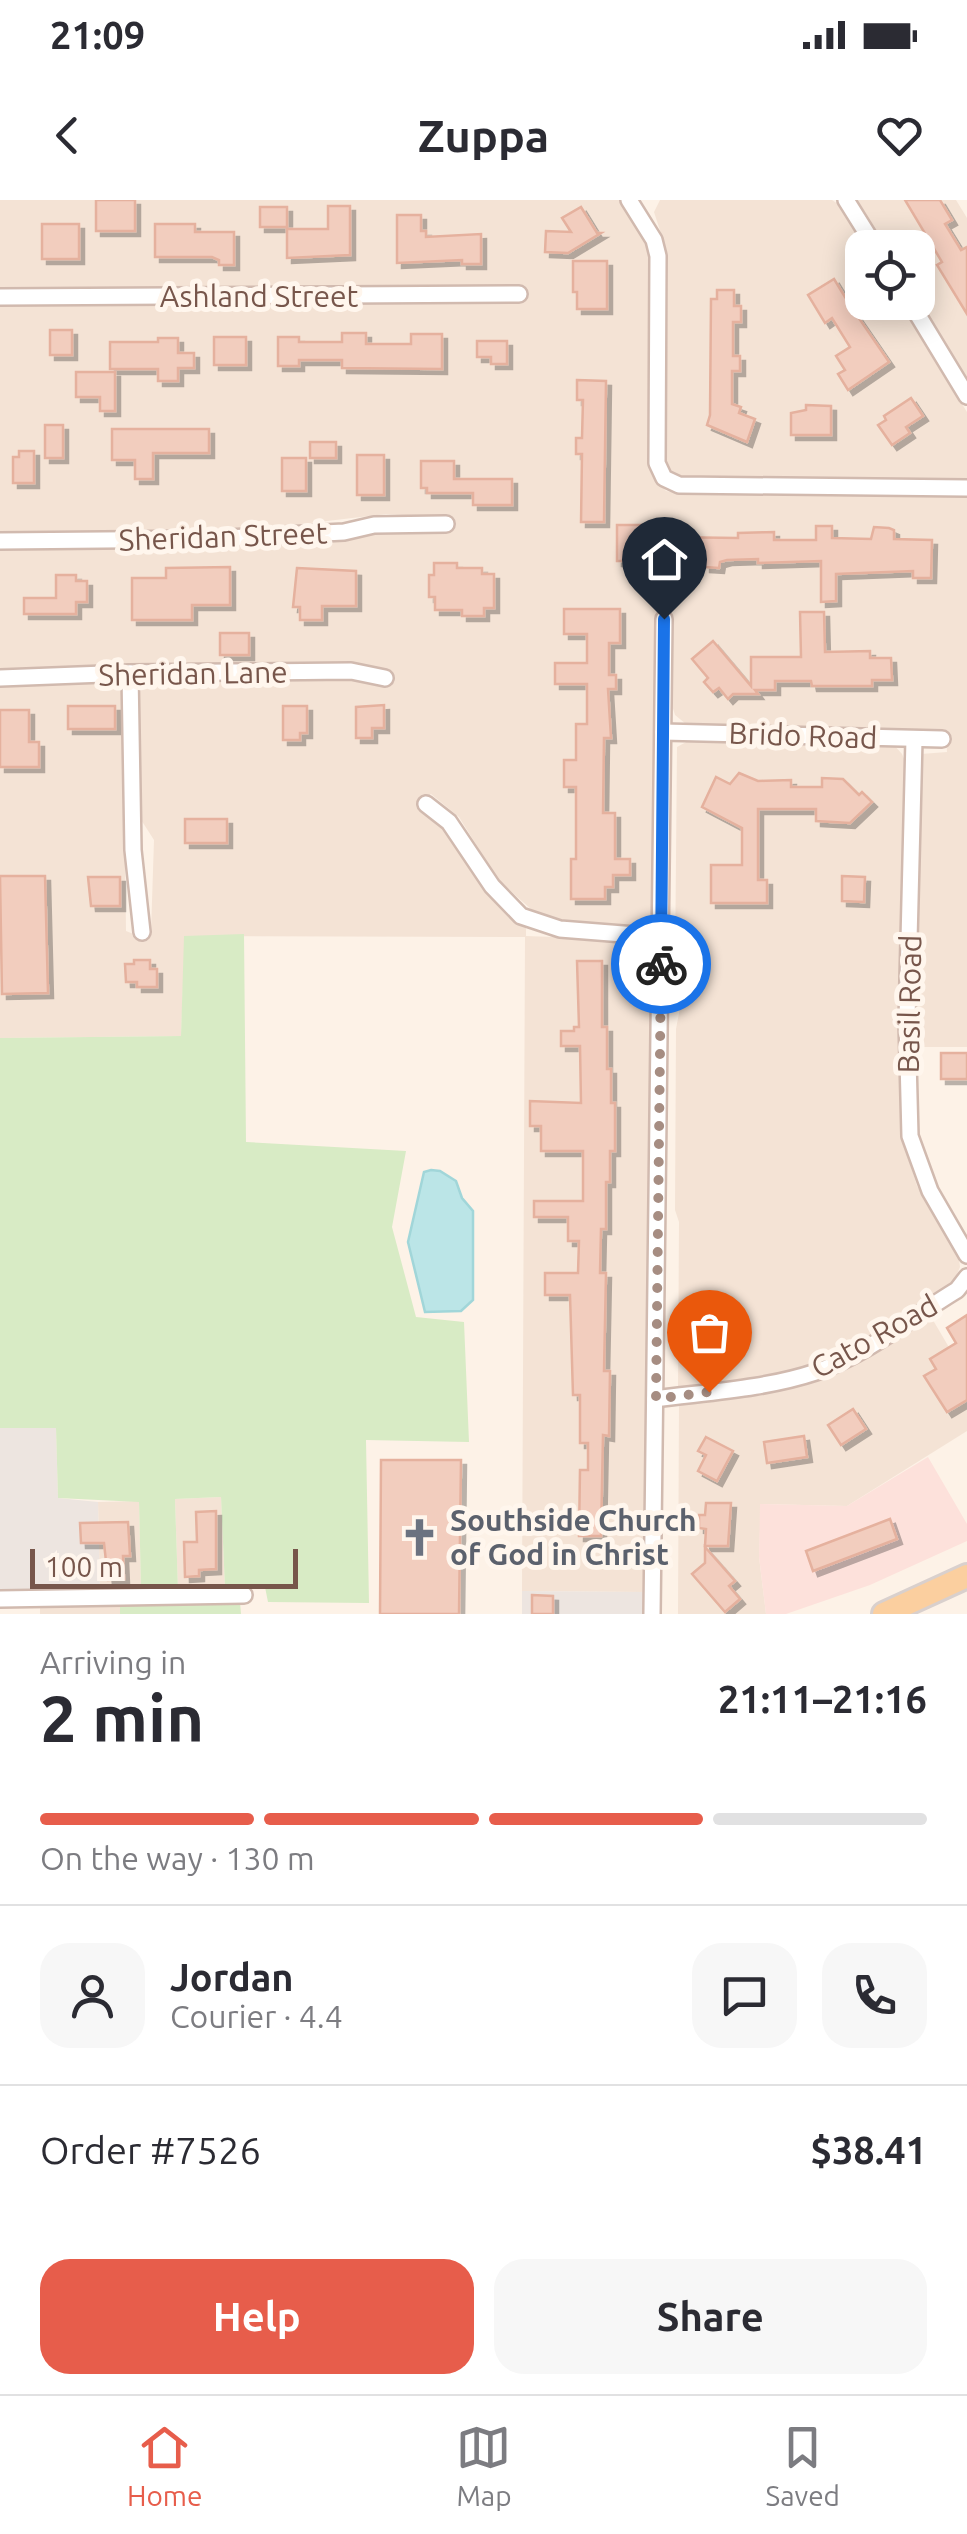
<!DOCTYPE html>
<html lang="en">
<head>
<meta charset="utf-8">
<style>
	:root { --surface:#fff; --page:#f7f7f7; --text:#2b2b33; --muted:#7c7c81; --line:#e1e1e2; --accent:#e75d4b }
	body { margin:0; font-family:Ubuntu,sans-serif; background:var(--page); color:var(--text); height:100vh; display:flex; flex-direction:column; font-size:38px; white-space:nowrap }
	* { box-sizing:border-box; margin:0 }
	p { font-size:32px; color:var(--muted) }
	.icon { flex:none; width:55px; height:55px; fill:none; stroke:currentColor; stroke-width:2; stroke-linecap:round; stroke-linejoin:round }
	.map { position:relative; height:1414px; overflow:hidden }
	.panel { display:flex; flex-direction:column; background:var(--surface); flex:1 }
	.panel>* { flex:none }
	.fabs { position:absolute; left:845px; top:30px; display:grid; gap:20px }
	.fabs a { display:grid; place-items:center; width:90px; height:90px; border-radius:20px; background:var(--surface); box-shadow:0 5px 25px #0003; font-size:50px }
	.scale { position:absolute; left:30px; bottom:25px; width:268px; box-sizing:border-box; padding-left:10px; border:5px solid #77564b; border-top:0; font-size:28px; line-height:35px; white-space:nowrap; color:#77564b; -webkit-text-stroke:8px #fff6ed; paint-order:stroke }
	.pin { position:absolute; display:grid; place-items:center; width:85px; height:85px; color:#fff; margin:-102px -42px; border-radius:50% 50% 50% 0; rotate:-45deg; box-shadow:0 0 10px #0007 }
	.pin .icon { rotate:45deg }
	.courier { position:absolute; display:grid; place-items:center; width:100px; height:100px; margin:-50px; border:8px solid #1a73e8; border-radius:50%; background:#fff; color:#222; box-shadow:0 2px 12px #0007 }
	.overview em { font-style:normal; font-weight:700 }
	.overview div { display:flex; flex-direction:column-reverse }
	.overview { display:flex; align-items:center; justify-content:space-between; height:170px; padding:0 40px }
	h1 { font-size:65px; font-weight:700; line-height:75px }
	.bar { display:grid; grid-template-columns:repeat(4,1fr); gap:15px 10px; align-content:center; height:120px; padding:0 40px }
	.bar i { height:12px; border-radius:8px; background:var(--line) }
	.bar .on { background:var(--accent) }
	.bar p { grid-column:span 4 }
	.line { display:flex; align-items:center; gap:25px; padding:0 40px; border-top:2px solid var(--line) }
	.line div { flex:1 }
	.round { display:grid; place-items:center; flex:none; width:105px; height:105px; border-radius:30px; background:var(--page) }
	.primary-button { display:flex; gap:20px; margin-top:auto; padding:20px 40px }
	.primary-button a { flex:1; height:115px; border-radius:30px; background:var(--accent); color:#fff; font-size:40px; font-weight:700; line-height:115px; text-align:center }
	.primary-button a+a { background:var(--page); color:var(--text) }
	.status { display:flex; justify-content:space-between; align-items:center; height:70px; padding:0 50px; background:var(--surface); direction:ltr }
	.status svg { height:28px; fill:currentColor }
	header { display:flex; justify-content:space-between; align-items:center; height:130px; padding:0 40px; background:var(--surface); font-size:45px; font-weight:700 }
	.dock { display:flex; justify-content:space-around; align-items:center; height:140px; border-top:2px solid var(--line); background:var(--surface); font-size:28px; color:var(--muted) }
	.dock a { display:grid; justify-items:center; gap:5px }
	.dock .on { color:var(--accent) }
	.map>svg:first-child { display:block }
	.residential { fill:#f4e3d5 }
	.commercial { fill:#fde1db }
	.industrial { fill:#ede5e0 }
	.green { fill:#d8ebc5 }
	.water { fill:#bbe5e7; stroke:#a1d6d9; stroke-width:2.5 }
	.building { fill:#f2cdbe; stroke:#e5b19e; stroke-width:2.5; filter:url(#shadow) }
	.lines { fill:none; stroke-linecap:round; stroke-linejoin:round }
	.street-casing { stroke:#d1baaf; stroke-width:20 }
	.primary-casing { stroke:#d9d0cd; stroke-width:28 }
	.street { stroke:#fff; stroke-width:15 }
	.primary { stroke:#fbcf9f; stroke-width:22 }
	.done { stroke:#a68d82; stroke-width:10; stroke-dasharray:0 18 }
	.route { stroke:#1a73e8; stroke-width:12 }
	.labels { text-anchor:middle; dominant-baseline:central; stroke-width:10; stroke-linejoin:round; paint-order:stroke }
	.street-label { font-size:30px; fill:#77564b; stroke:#fff6ed }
	.worship-label { font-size:30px; font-weight:bold; fill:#5b616d; stroke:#fff6ed; text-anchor:start }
</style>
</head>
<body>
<div class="status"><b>21:09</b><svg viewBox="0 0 49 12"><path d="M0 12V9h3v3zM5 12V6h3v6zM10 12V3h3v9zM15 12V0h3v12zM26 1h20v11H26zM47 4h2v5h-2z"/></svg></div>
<header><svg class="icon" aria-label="back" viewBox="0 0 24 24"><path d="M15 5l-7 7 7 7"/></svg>Zuppa<svg class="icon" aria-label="heart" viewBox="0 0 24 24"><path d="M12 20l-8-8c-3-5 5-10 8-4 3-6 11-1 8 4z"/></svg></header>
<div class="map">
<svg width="967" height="1414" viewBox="0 0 967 1414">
	<defs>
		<filter id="shadow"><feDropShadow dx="5" dy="5" stdDeviation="0" flood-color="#0004"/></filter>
	</defs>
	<rect width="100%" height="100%" fill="#fdf2e7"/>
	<g class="residential">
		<polygon points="0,0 619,0 649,49 648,264 654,278 666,291 686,295 967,296 967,847 915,847 921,554 947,552 946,530 686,524 675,515 671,502 669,405 657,406 653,732 563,722 532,710 498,680 459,617 431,594 419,605 446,628 489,697 526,727 526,736 633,740 645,742 653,749 645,1392 522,1391 525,737 185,736 181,836 0,838 0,483 113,478 123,486 126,731 141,737 151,732 154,640 138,615 138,485 144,477 350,477 388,486 393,477 351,466 0,472 0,348 160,348 338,338 378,331 453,329 452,318 386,314 260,329 0,334 0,103 522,101 0,90"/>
		<polygon points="660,0 832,0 838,4 865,47 862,102 899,103 967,212 967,280 678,277 669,272 666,267 668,55 654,12"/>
		<polygon points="855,0 956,0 967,18 967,183 918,102 918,48 884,47"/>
		<polygon points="690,540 894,545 902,554 907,565 901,936 917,986 958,1052 960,1067 954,1081 944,1090 818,1167 789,1174 678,1189 679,1022 675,1010 676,829 680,808 679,776 675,769 677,547"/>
		<polygon points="930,1115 967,1178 967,1231 847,1306 761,1304 759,1357 766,1414 678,1414 679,1203 812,1182 846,1168"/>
		<polygon points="221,1297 225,1388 178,1389 175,1299"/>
		<polygon points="139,1301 141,1389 100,1390 98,1302"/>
		<polygon points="120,1404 120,1414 40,1414 40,1406"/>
	</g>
	<polygon class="commercial" points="928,1257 967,1324 967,1341 870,1385 786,1414 766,1414 759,1357 760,1304 847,1306"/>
	<g class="industrial">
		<polygon points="0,1228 56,1228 58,1298 98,1302 100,1390 0,1393"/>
		<polygon points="522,1391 645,1392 645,1414 522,1414"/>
	</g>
	<g class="green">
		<polygon points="244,734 246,942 406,951 392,1027 416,1117 464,1122 469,1242 366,1240 369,1403 268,1402 265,1387 225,1388 221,1297 175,1299 178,1389 141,1389 139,1302 58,1298 56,1228 0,1228 0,838 181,836 184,736"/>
		<polygon points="240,1402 241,1414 120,1414 120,1404"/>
	</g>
	<polygon class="water" points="431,970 440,971 456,981 462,998 473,1011 473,1100 461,1111 425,1112 408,1042 424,972"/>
	<g class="building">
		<rect x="96" y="0" width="39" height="31"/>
		<polygon points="905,0 940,0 952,20 945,24 961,50 967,47 967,114 937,65 942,62"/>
		<polygon points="328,6 350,6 350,55 287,58 287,29 328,29"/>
		<rect x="260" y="7" width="27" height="20"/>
		<polygon points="581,7 597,33 601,33 568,53 545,52 546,31 571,32 562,18"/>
		<polygon points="397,15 421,15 421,31 426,31 426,37 481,34 481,64 462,64 462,60 397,63"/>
		<rect x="42" y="24" width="37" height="35"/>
		<polygon points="155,24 195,24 195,32 234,32 234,65 219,65 219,60 212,57 155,57"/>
		<polygon points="573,61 607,61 607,109 577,109 577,92 573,92"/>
		<polygon points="834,79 845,97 850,94 861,111 856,114 889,162 848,190 838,174 845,170 836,156 850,147 832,118 825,123 808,95"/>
		<polygon points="717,90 734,90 734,106 741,106 741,122 733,122 733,156 740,156 740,171 732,171 732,204 741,207 739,213 755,219 747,242 707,225 710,215 711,99 717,99"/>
		<rect x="50" y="130" width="22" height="25"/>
		<polygon points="342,133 366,133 366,144 411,144 411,134 442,134 442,169 342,168 342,160 299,160 299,166 278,166 278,137 299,137 299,142 342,142"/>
		<rect x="214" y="137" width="32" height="28"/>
		<polygon points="158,138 178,138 178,153 194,153 194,168 178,168 178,181 158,181 158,169 110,169 110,142 158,142"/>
		<polygon points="477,141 507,141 507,164 491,164 491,157 477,157"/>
		<polygon points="76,172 115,172 115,211 100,211 100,197 76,197"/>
		<polygon points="577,180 606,181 604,322 581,322 582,254 576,254 576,238 582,238 583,200 577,200"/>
		<polygon points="911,198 923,216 906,227 910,233 892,245 878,225 886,220 884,216"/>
		<polygon points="806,205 831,206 831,235 791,235 791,213 806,210"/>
		<rect x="45" y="225" width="18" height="33"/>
		<polygon points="112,229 209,229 209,253 153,253 153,279 135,279 135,260 112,260"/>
		<rect x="310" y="242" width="26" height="16"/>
		<polygon points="19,251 34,251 34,283 13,283 13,257 19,257"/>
		<rect x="357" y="255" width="27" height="40"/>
		<rect x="282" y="258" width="24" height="33"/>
		<polygon points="421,261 454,261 454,279 512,279 512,305 473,305 473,293 427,293 427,288 421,288"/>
		<polygon points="617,325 666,325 666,337 738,338 738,333 774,332 774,340 816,340 816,326 832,326 832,338 871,339 874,327 889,328 894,330 894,339 932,340 931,378 913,378 913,371 836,374 836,401 821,402 821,361 758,363 758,359 727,360 720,362 719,368 705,367 705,361 660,361 660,368 645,368 645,361 617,361"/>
		<polygon points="434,363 457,363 457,368 482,368 482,374 494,374 494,408 484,408 484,416 462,416 462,410 435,410 435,397 429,397 429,375 434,375"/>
		<polygon points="230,367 230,405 192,405 192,420 132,420 132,378 166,378 166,368"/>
		<polygon points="297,368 356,371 356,406 322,406 322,420 300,420 300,407 293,407"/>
		<polygon points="56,375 76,375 76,381 87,381 87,402 76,402 76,414 24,414 24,398 56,398"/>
		<polygon points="564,409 620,409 620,443 609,443 609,475 616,475 616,489 608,489 611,538 604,538 603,613 615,613 615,659 630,659 630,675 613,675 613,687 605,687 605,699 571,699 571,659 576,659 576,587 564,587 564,560 576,560 576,524 587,524 587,484 555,484 555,463 587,463 587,434 564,434"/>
		<polygon points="800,412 824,412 825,452 870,451 870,458 891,458 892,480 872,480 872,486 812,486 811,481 775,481 775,490 755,490 758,494 733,494 728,499 719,488 713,492 704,482 708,478 692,459 713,441 751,486 751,457 801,457"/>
		<rect x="220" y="433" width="29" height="22"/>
		<polygon points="384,505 384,528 372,528 372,538 356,538 356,507"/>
		<rect x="68" y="506" width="47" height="23"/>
		<polygon points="283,506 307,506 307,533 300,533 300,540 283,540"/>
		<polygon points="0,510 29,510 29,542 39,542 39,567 0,567"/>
		<polygon points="739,573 758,581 791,580 791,587 822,587 822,578 843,579 859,595 862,592 872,602 850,623 816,621 816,609 758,609 758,680 767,680 767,703 711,703 711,665 742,665 742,628 702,607 716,577 730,584"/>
		<rect x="185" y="619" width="42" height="24"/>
		<polygon points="0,676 45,676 48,793 2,794"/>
		<polygon points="842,676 865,677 864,702 842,701"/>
		<polygon points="88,677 120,677 120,706 91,706"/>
		<polygon points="134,760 150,760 150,769 157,769 157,787 137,787 137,782 126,782 125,764 134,764"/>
		<polygon points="577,761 602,761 602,827 607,827 607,869 611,869 611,903 615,903 615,951 610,951 610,982 606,982 606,1029 601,1029 600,1073 606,1073 604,1171 610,1171 609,1236 603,1235 601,1336 579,1336 580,1270 588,1270 588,1243 580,1243 580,1195 573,1195 570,1095 545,1095 545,1073 578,1073 579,1041 568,1041 568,1017 534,1017 534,1001 583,1001 583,951 541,951 541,926 530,926 530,901 581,903 580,846 561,846 561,831 574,831 574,827 579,827"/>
		<rect x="941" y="853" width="26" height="26"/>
		<polygon points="967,1115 967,1200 947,1212 924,1176 936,1169 930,1159 956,1143 947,1128"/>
		<polygon points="853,1209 866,1229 841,1245 828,1225"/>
		<polygon points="804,1236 807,1257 767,1263 764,1242"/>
		<polygon points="706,1237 733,1251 717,1281 698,1271 706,1255 698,1251"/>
		<polygon points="381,1260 461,1260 459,1414 380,1414"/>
		<polygon points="706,1303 731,1303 728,1346 705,1346 706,1329 699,1328 699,1315 705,1315"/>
		<polygon points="216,1311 216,1369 199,1370 199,1376 185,1377 184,1342 197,1342 196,1312"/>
		<polygon points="890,1319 897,1339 813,1371 806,1351"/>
		<polygon points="128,1322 130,1356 123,1356 124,1379 108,1380 104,1343 81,1343 80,1323"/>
		<polygon points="705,1347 735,1381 729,1386 740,1399 725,1412 692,1374 705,1363"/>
		<polygon points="532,1395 553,1396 553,1414 532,1414"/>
	</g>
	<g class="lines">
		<defs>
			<g id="street">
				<polyline points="629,0 654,40 658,56 657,263 664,278 679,285 967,288"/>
				<polyline points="846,0 876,48"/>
				<polyline points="0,97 519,94"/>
				<polyline points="910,102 967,196"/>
				<polyline points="0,341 207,339 344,332 374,325 446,324"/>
				<polyline points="130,473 133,650 142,732"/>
				<polyline points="0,478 130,473 351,471 385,478"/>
				<polyline points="663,532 942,539"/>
				<polyline points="914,539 907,821 910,936 930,991 967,1055"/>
				<polyline points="426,604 449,622 492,686 521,716 560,729 661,737"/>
				<path d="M655,1199C708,1192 765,1189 816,1172C866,1155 912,1117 957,1090L967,1077"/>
				<polyline points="0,1399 244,1395"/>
				<polyline points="652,1414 664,419"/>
			</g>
			<polyline id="primary" points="884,1414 967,1376"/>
		</defs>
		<use href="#street" class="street-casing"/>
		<use href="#primary" class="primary-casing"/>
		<use href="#street" class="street"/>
		<use href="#primary" class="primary"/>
	</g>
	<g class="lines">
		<polyline class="done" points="661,764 656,1199 709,1192"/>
		<polyline class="route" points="661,764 664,419"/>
	</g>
	<defs>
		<symbol id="church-bare" viewBox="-9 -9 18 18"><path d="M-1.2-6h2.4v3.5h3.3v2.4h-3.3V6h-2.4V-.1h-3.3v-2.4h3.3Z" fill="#6b7280" stroke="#fff6ed" stroke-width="2.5" paint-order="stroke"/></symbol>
	</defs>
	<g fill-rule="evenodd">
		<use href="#church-bare" x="392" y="1310" width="55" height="55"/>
	</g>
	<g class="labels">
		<g class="street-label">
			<text x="259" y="96">Ashland Street</text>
			<text transform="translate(223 336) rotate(-2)">Sheridan Street</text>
			<text transform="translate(193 473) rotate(-1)">Sheridan Lane</text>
			<text transform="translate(803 535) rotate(2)">Brido Road</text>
			<text transform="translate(909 804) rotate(-89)">Basil Road</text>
			<text transform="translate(874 1136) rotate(-29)">Cato Road</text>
		</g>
		<g class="worship-label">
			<text x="450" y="1320">Southside Church<tspan x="450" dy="34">of God in Christ</tspan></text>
		</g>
	</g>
</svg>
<div class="fabs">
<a><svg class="icon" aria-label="locate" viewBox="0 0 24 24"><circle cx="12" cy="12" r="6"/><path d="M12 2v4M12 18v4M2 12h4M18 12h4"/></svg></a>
</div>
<div class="scale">100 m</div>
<div class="pin" style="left:709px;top:1192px;background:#ea580c"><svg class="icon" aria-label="bag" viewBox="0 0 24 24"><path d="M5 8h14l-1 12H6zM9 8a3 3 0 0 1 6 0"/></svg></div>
<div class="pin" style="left:664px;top:419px;background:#1f2937"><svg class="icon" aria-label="home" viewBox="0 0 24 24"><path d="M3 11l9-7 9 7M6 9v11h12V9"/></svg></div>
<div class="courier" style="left:661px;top:764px"><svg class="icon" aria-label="bike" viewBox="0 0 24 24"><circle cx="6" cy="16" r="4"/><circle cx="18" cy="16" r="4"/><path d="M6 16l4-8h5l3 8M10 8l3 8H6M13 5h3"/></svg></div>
</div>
<section class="panel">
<div class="overview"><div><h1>2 min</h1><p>Arriving in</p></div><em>21:11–21:16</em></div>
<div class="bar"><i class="on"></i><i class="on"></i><i class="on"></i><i></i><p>On the way · 130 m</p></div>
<div class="line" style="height:180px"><a class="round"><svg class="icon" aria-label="person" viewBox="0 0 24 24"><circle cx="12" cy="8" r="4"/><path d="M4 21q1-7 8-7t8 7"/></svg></a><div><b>Jordan</b><p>Courier · 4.4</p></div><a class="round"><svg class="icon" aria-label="chat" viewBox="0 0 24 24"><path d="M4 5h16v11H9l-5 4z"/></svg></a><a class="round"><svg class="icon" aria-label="phone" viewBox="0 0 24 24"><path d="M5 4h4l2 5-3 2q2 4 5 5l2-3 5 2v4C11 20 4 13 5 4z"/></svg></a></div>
<div class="line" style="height:130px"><div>Order #7526</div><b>$38.41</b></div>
<div class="primary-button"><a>Help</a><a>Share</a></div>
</section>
<nav class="dock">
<a class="on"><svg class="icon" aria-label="home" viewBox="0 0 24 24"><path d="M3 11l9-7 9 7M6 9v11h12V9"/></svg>Home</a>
<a><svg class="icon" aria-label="map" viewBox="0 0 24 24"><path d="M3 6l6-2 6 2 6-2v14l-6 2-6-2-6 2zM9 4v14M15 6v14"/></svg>Map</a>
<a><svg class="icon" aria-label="saved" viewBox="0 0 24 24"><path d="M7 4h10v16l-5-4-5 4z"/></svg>Saved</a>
</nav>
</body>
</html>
